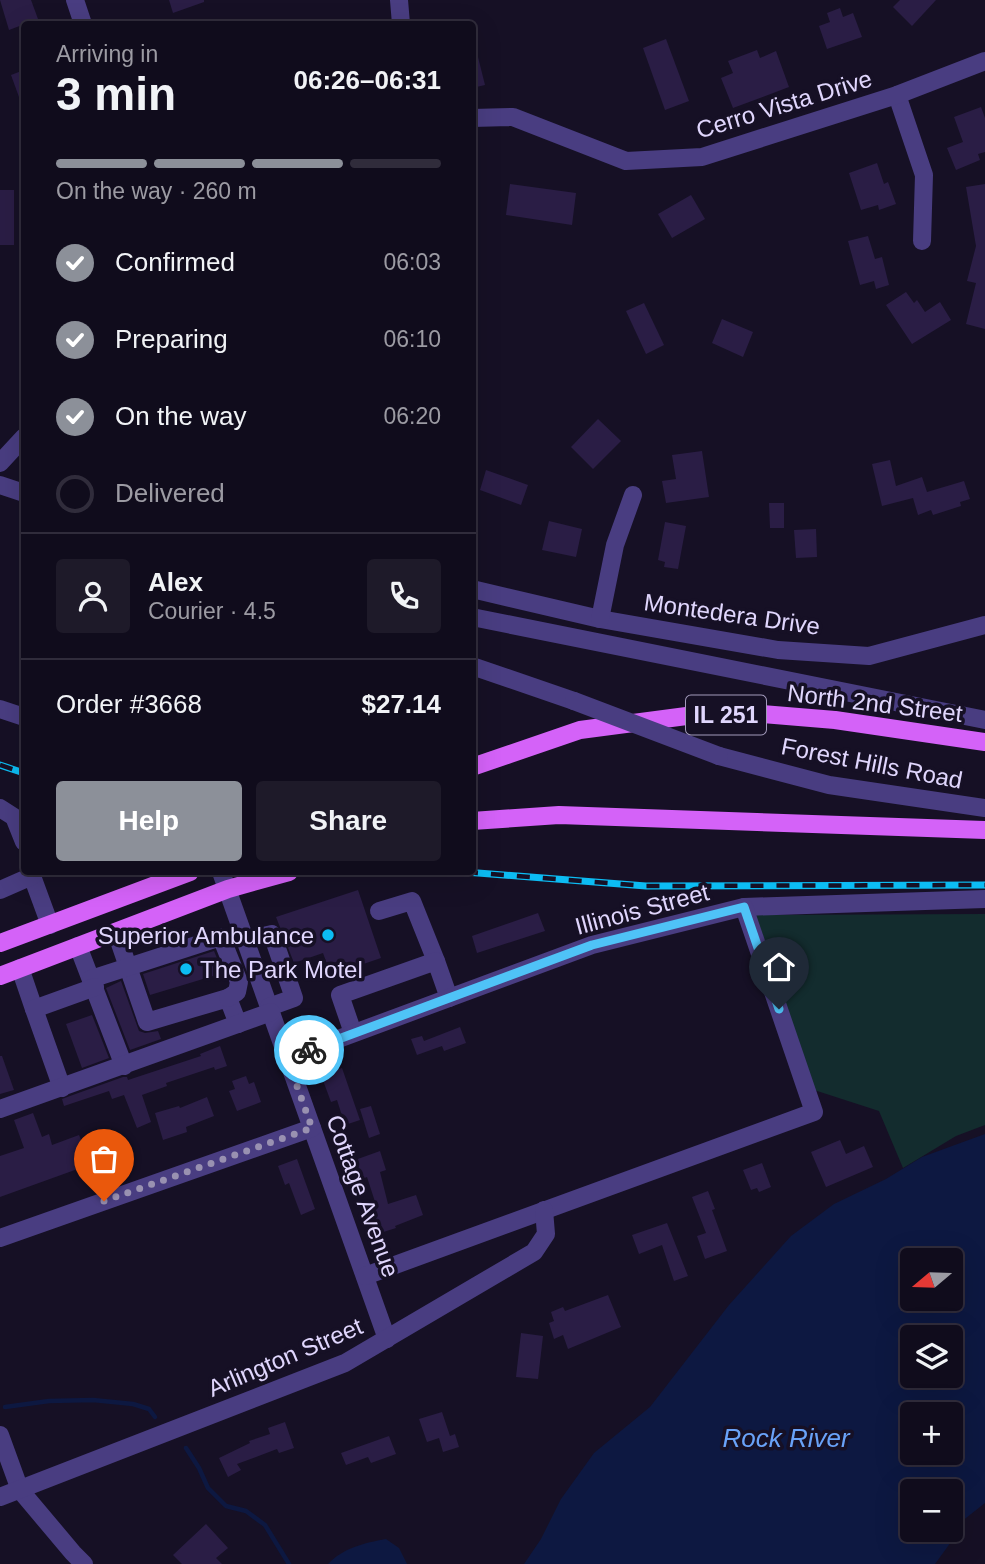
<!DOCTYPE html>
<html lang="en">
<head>
<meta charset="utf-8">
<style>
	:root { --surface:#100c1c; --page:#1e1a29; --text:#f1f3f6; --muted:#9c9ba3; --line:#302c3b; --accent:#8c9099 }
	body { margin:0; font-family:Arial,sans-serif; background:var(--page); color:var(--text); height:100vh; display:flex; flex-direction:column; font-size:26px; white-space:nowrap }
	* { box-sizing:border-box; margin:0 }
	p { font-size:23px; color:var(--muted) }
	.icon { flex:none; width:38px; height:38px; fill:none; stroke:currentColor; stroke-width:2; stroke-linecap:round; stroke-linejoin:round }
	.map { position:relative; flex:1; overflow:hidden }
	.details { position:absolute; left:21px; top:21px; width:455px; height:854px; display:flex; flex-direction:column; background:var(--surface); border-radius:7px; box-shadow:0 7px 28px #0002,0 0 0 2px var(--line) }
	.details>* { flex:none }
	.needle { width:46px; rotate:251deg }
	.fabs { position:absolute; left:900px; top:1248px; display:grid; gap:14px }
	.fabs a { display:grid; place-items:center; width:63px; height:63px; border-radius:7px; background:var(--surface); box-shadow:0 7px 28px #0002,0 0 0 2px var(--line); font-size:35px }
	.pin { position:absolute; display:grid; place-items:center; width:60px; height:60px; color:#fff; margin:-72px -30px; border-radius:50% 50% 50% 0; rotate:-45deg; box-shadow:0 0 7px #0007 }
	.pin .icon { rotate:45deg }
	.courier { position:absolute; display:grid; place-items:center; width:70px; height:70px; margin:-35px; border:5px solid #4fc3f7; border-radius:50%; background:#fff; color:#222; box-shadow:0 2px 9px #0007 }
	.summary em { font-style:normal; font-weight:800 }
	.summary div { display:flex; flex-direction:column-reverse }
	.summary { display:flex; align-items:center; justify-content:space-between; height:119px; padding:0 35px }
	h1 { font-size:46px; font-weight:800; line-height:52px }
	.bar { display:grid; grid-template-columns:repeat(4,1fr); gap:10px 7px; align-content:center; height:84px; padding:0 35px }
	.bar i { height:9px; border-radius:5px; background:var(--line) }
	.bar .current { background:var(--accent) }
	.bar p { grid-column:span 4 }
	.line { display:flex; align-items:center; gap:18px; padding:0 35px; border-top:2px solid var(--line) }
	.line div { flex:1 }
	.round { display:grid; place-items:center; flex:none; width:74px; height:74px; border-radius:7px; background:var(--page) }
	ol { padding:0 35px; list-style:none }
	li { display:flex; align-items:center; gap:21px; height:77px }
	li p { margin-inline-start:auto }
	li .icon { padding:7px; border-radius:50%; background:var(--accent); color:#fff; stroke-width:4 }
	li:last-child { color:var(--muted) }
	li i { width:38px; height:38px; border:4px solid var(--line); border-radius:50% }
	.button { display:flex; gap:14px; margin-top:auto; padding:14px 35px }
	.button a { flex:1; height:80px; border-radius:7px; background:var(--accent); color:#fff; font-size:28px; font-weight:800; line-height:80px; text-align:center }
	.button a+a { background:var(--page); color:var(--text) }
	.map>svg:first-child { display:block }
	.green { fill:#132c2e }
	.water { fill:#0d1841; fill-rule:evenodd }
	.lines { fill:none; stroke-linecap:round; stroke-linejoin:round }
	.stream { stroke:#0d1841; stroke-width:4.5 }
	.building { fill:#2a1d45 }
	.minor { stroke:#493d81; stroke-width:18 }
	.major { stroke:#d462f8; stroke-width:18 }
	.rail-casing { stroke:#0cbcf3; stroke-width:7 }
	.rail { stroke:#161025; stroke-width:4.5; stroke-dasharray:13; stroke-linecap:butt }
	.minor-bridge { stroke:#493d81; stroke-width:18 }
	.done { stroke:#9991b1; stroke-width:7; stroke-dasharray:0 12.6 }
	.route { stroke:#4fc3f7; stroke-width:9 }
	.poi-dot { fill:#0cbcf3; stroke:#161025; stroke-width:2.5 }
	.labels { text-anchor:middle; dominant-baseline:central; stroke-width:7; stroke-linejoin:round; paint-order:stroke }
	.shield { fill:#161025; stroke:#a39bbc; stroke-width:2 }
	.shield-label { font-size:23px; font-weight:bold; fill:#e0d6fd }
	.street-label { font-size:24px; fill:#e0d6fd; stroke:#161025 }
	.poi-label { font-size:24px; fill:#e0d6fd; stroke:#161025; text-anchor:end }
	.water-label { font-size:26px; font-style:italic; fill:#69a2f8; stroke:#161025 }
</style>
</head>
<body>
<div class="map">
<svg width="985" height="1564" viewBox="0 0 985 1564">
	<rect width="100%" height="100%" fill="#161025"/>
	<polygon class="green" points="985,914 985,1125 956,1136 903,1168 879,1111 811,1089 755,915"/>
	<g class="water">
		<path d="M985,1134V1503L947,1533L951,1542L935,1564H524L541,1539L561,1499L594,1453L650,1407L729,1305L791,1236L834,1204L886,1179L922,1157ZM912,1260H950V1298H912ZM912,1337H950V1376H912ZM912,1414H950V1452H912ZM912,1491H950V1530H912Z"/>
		<path d="M386,1539L399,1548L407,1564H328C343,1548 364,1543 386,1539Z"/>
	</g>
	<g class="lines">
		<g class="stream">
			<polyline points="5,1407 49,1401 93,1400 133,1404 149,1409 155,1417"/>
			<polyline points="186,1448 199,1468 208,1488 226,1506 246,1511 265,1525 289,1564"/>
		</g>
	</g>
	<g class="building">
		<polygon points="0,0 31,0 38,19 9,30"/>
		<polygon points="169,0 204,0 204,2 173,13"/>
		<polygon points="900,0 936,0 912,26 893,7"/>
		<polygon points="840,8 843,17 853,13 862,37 827,49 819,26 830,22 827,13"/>
		<polygon points="666,39 689,101 665,110 643,48"/>
		<polygon points="757,50 760,58 776,51 789,87 733,108 721,78 733,73 728,61"/>
		<polygon points="477,53 485,85 472,88 472,54"/>
		<polygon points="24,70 24,108 23,108 11,75"/>
		<polygon points="981,107 985,118 985,152 978,154 980,160 956,170 947,148 963,142 954,117"/>
		<polygon points="877,163 884,184 888,182 896,204 879,210 878,205 861,210 849,173"/>
		<polygon points="510,184 576,193 572,225 506,215"/>
		<polygon points="985,184 985,329 966,324 976,283 967,281 976,246 966,187"/>
		<rect x="0" y="190" width="14" height="55"/>
		<polygon points="691,195 705,219 672,238 658,214"/>
		<polygon points="868,236 875,259 882,257 889,285 876,289 874,281 860,285 848,241"/>
		<polygon points="906,292 914,303 917,300 925,312 940,302 951,320 912,344 886,305"/>
		<polygon points="644,303 664,345 646,354 626,311"/>
		<polygon points="722,319 753,332 743,357 712,343"/>
		<polygon points="598,419 621,441 593,469 571,447"/>
		<polygon points="702,451 709,497 666,503 662,481 676,479 672,455"/>
		<polygon points="890,460 896,486 922,477 927,492 964,481 970,499 960,502 961,506 933,515 931,510 918,515 913,498 882,506 872,464"/>
		<polygon points="486,470 528,485 521,505 480,490"/>
		<polygon points="769,503 784,503 784,528 770,528"/>
		<polygon points="549,521 582,529 576,557 542,550"/>
		<polygon points="665,522 686,526 678,569 664,567 665,562 658,560"/>
		<polygon points="816,529 817,557 796,558 794,530"/>
		<polygon points="358,890 381,958 331,975 323,953 294,963 276,917"/>
		<polygon points="538,913 545,931 477,953 472,936"/>
		<polygon points="214,951 223,973 150,995 143,974"/>
		<polygon points="121,981 139,1031 145,1033 158,1031 161,1039 130,1050 106,988"/>
		<polygon points="92,1015 109,1058 82,1068 66,1024"/>
		<polygon points="460,1027 466,1043 444,1051 442,1046 417,1055 411,1039 422,1036 424,1041"/>
		<polygon points="220,1046 227,1066 215,1070 214,1067 166,1083 167,1086 142,1095 151,1122 137,1128 124,1095 112,1099 109,1091 64,1106 62,1099 70,1096 123,1077 127,1077 128,1080 201,1056 200,1054"/>
		<polygon points="0,1056 2,1056 14,1090 0,1094"/>
		<polygon points="342,1068 360,1120 345,1125 337,1100 331,1102 321,1075"/>
		<polygon points="246,1076 249,1084 254,1082 261,1102 237,1111 229,1091 235,1089 232,1081"/>
		<polygon points="207,1097 214,1116 186,1127 187,1132 163,1140 155,1113 179,1106 180,1108"/>
		<polygon points="371,1106 380,1134 369,1138 360,1109"/>
		<polygon points="33,1113 42,1137 49,1134 52,1145 79,1135 82,1142 114,1131 122,1153 0,1197 0,1156 24,1148 14,1120"/>
		<polygon points="840,1140 846,1154 864,1146 873,1167 826,1187 811,1152"/>
		<polygon points="380,1151 386,1170 380,1172 388,1204 416,1195 423,1215 395,1226 396,1228 374,1235 371,1225 375,1223 370,1210 377,1208 367,1177 362,1179 355,1160"/>
		<polygon points="297,1159 315,1209 301,1215 289,1183 285,1185 278,1166"/>
		<polygon points="762,1163 771,1187 759,1192 757,1188 751,1190 743,1170"/>
		<polygon points="708,1191 715,1209 712,1210 727,1251 705,1259 697,1236 706,1233 692,1197"/>
		<polygon points="667,1223 688,1276 674,1281 662,1245 639,1254 632,1235"/>
		<polygon points="608,1295 621,1327 568,1349 563,1335 554,1339 549,1323 554,1321 551,1312 563,1307 565,1311"/>
		<polygon points="521,1333 543,1336 538,1379 516,1377"/>
		<polygon points="442,1412 450,1436 455,1434 459,1447 443,1452 439,1438 427,1442 419,1419"/>
		<polygon points="285,1422 294,1448 279,1453 277,1449 237,1464 241,1470 228,1477 219,1458 250,1443 249,1441 270,1434 268,1428"/>
		<polygon points="389,1436 396,1454 371,1463 368,1457 346,1465 341,1453"/>
		<polygon points="206,1524 228,1548 216,1558 222,1564 182,1564 173,1555"/>
	</g>
	<g class="lines">
		<g class="minor">
			<polyline points="75,0 83,24"/>
			<polyline points="399,0 401,24"/>
			<polyline points="897,95 924,175 922,241"/>
			<polyline points="472,118 513,117 626,161 702,157 897,95 985,61"/>
			<polyline points="0,463 24,437"/>
			<polyline points="0,485 24,493"/>
			<polyline points="472,589 600,619 778,650 869,656 985,625"/>
			<polyline points="472,617 985,720"/>
			<polyline points="600,619 615,545 633,495"/>
			<polyline points="472,666 574,701"/>
			<polyline points="0,709 24,717"/>
			<polyline points="719,756 829,785 985,808"/>
			<polyline points="0,808 14,817 24,842"/>
			<polyline points="221,872 387,1339"/>
			<polyline points="32,876 50,925"/>
			<polyline points="0,890 32,876 33,872"/>
			<polyline points="379,911 412,901 436,961"/>
			<polyline points="116,932 147,1022 228,998 238,1024"/>
			<polyline points="246,940 272,934 294,998 269,1007"/>
			<polyline points="78,946 124,1066"/>
			<polyline points="20,968 34,1009"/>
			<polyline points="91,979 221,937 239,982 237,992 228,998"/>
			<polyline points="353,1033 340,995 436,961 449,998"/>
			<polyline points="287,1058 592,945 744,907 985,899"/>
			<polyline points="62,1088 34,1009 95,987"/>
			<polyline points="0,1109 271,1012"/>
			<polyline points="0,1238 312,1128"/>
			<polyline points="365,1276 814,1112 744,907"/>
			<polyline points="0,1435 20,1490 73,1553 84,1564"/>
			<polyline points="0,1497 345,1363 534,1252 546,1234 544,1210"/>
		</g>
		<g class="major">
			<polyline points="472,767 580,730 694,715 762,714 835,720 985,742"/>
			<polyline points="472,821 559,815 985,830"/>
			<polyline points="0,943 190,872"/>
			<polyline points="0,976 228,889 289,872"/>
		</g>
		<defs>
			<g id="rail">
				<polyline points="0,765 24,773"/>
				<polyline points="465,872 646,886 985,885"/>
			</g>
		</defs>
		<use href="#rail" class="rail-casing"/>
		<use href="#rail" class="rail"/>
		<polyline class="minor-bridge" points="574,701 719,756"/>
	</g>
	<g class="lines">
		<polyline class="done" points="104,1201 312,1128 287,1058 309,1050"/>
		<polyline class="route" points="309,1050 592,945 744,907 779,1009"/>
	</g>
	<g class="poi-dot">
		<circle cx="328" cy="935" r="7"/>
		<circle cx="186" cy="969" r="7"/>
	</g>
	<g class="labels">
		<rect class="shield" x="686" y="695.5" width="80" height="39" rx="5"/>
		<g class="shield-label">
			<text x="726" y="715">IL 251</text>
		</g>
		<g class="street-label">
			<text transform="translate(784 104) rotate(-17)">Cerro Vista Drive</text>
			<text transform="translate(732 614) rotate(8)">Montedera Drive</text>
			<text transform="translate(875 703) rotate(7)">North 2nd Street</text>
			<text transform="translate(872 763) rotate(11)">Forest Hills Road</text>
			<text transform="translate(642 909) rotate(-15)">Illinois Street</text>
			<text transform="translate(363 1196) rotate(70)">Cottage Avenue</text>
			<text transform="translate(285 1357) rotate(-23)">Arlington Street</text>
		</g>
		<g class="poi-label">
			<text x="314" y="935">Superior Ambulance</text>
			<text x="200" y="969" text-anchor="start">The Park Motel</text>
		</g>
		<g class="water-label">
			<text x="786" y="1438">Rock River</text>
		</g>
	</g>
</svg>
<div class="fabs">
<a><svg class="needle" viewBox="-14 -14 28 28"><path d="M0-13l5 13h-10z" fill="#e53935"/><path d="M0 13l5-13h-10z" fill="#9c9ba3"/></svg></a>
<a><svg class="icon" aria-label="layers" viewBox="0 0 24 24"><path d="M12 4l9 5-9 5-9-5zM3 14l9 5 9-5"/></svg></a>
<a>+</a>
<a>−</a>
</div>
<div class="pin" style="left:104px;top:1201px;background:#ea580c"><svg class="icon" aria-label="bag" viewBox="0 0 24 24"><path d="M5 8h14l-1 12H6zM9 8a3 3 0 0 1 6 0"/></svg></div>
<div class="pin" style="left:779px;top:1009px;background:#1f2937"><svg class="icon" aria-label="home" viewBox="0 0 24 24"><path d="M3 11l9-7 9 7M6 9v11h12V9"/></svg></div>
<div class="courier" style="left:309px;top:1050px"><svg class="icon" aria-label="bike" viewBox="0 0 24 24"><circle cx="6" cy="16" r="4"/><circle cx="18" cy="16" r="4"/><path d="M6 16l4-8h5l3 8M10 8l3 8H6M13 5h3"/></svg></div>
<section class="details">
<div class="summary"><div><h1>3 min</h1><p>Arriving in</p></div><em>06:26–06:31</em></div>
<div class="bar"><i class="current"></i><i class="current"></i><i class="current"></i><i></i><p>On the way · 260 m</p></div>
<ol>
<li><svg class="icon" aria-label="check" viewBox="0 0 24 24"><path d="M5 12l5 5 9-10"/></svg>Confirmed<p>06:03</p></li>
<li><svg class="icon" aria-label="check" viewBox="0 0 24 24"><path d="M5 12l5 5 9-10"/></svg>Preparing<p>06:10</p></li>
<li><svg class="icon" aria-label="check" viewBox="0 0 24 24"><path d="M5 12l5 5 9-10"/></svg>On the way<p>06:20</p></li>
<li><i></i>Delivered</li>
</ol>
<div class="line" style="height:126px"><a class="round"><svg class="icon" aria-label="person" viewBox="0 0 24 24"><circle cx="12" cy="8" r="4"/><path d="M4 21q1-7 8-7t8 7"/></svg></a><div><b>Alex</b><p>Courier · 4.5</p></div><a class="round"><svg class="icon" aria-label="phone" viewBox="0 0 24 24"><path d="M5 4h4l2 5-3 2q2 4 5 5l2-3 5 2v4C11 20 4 13 5 4z"/></svg></a></div>
<div class="line" style="height:91px"><div>Order #3668</div><b>$27.14</b></div>
<div class="button"><a>Help</a><a>Share</a></div>
</section>
</div>
</body>
</html>
